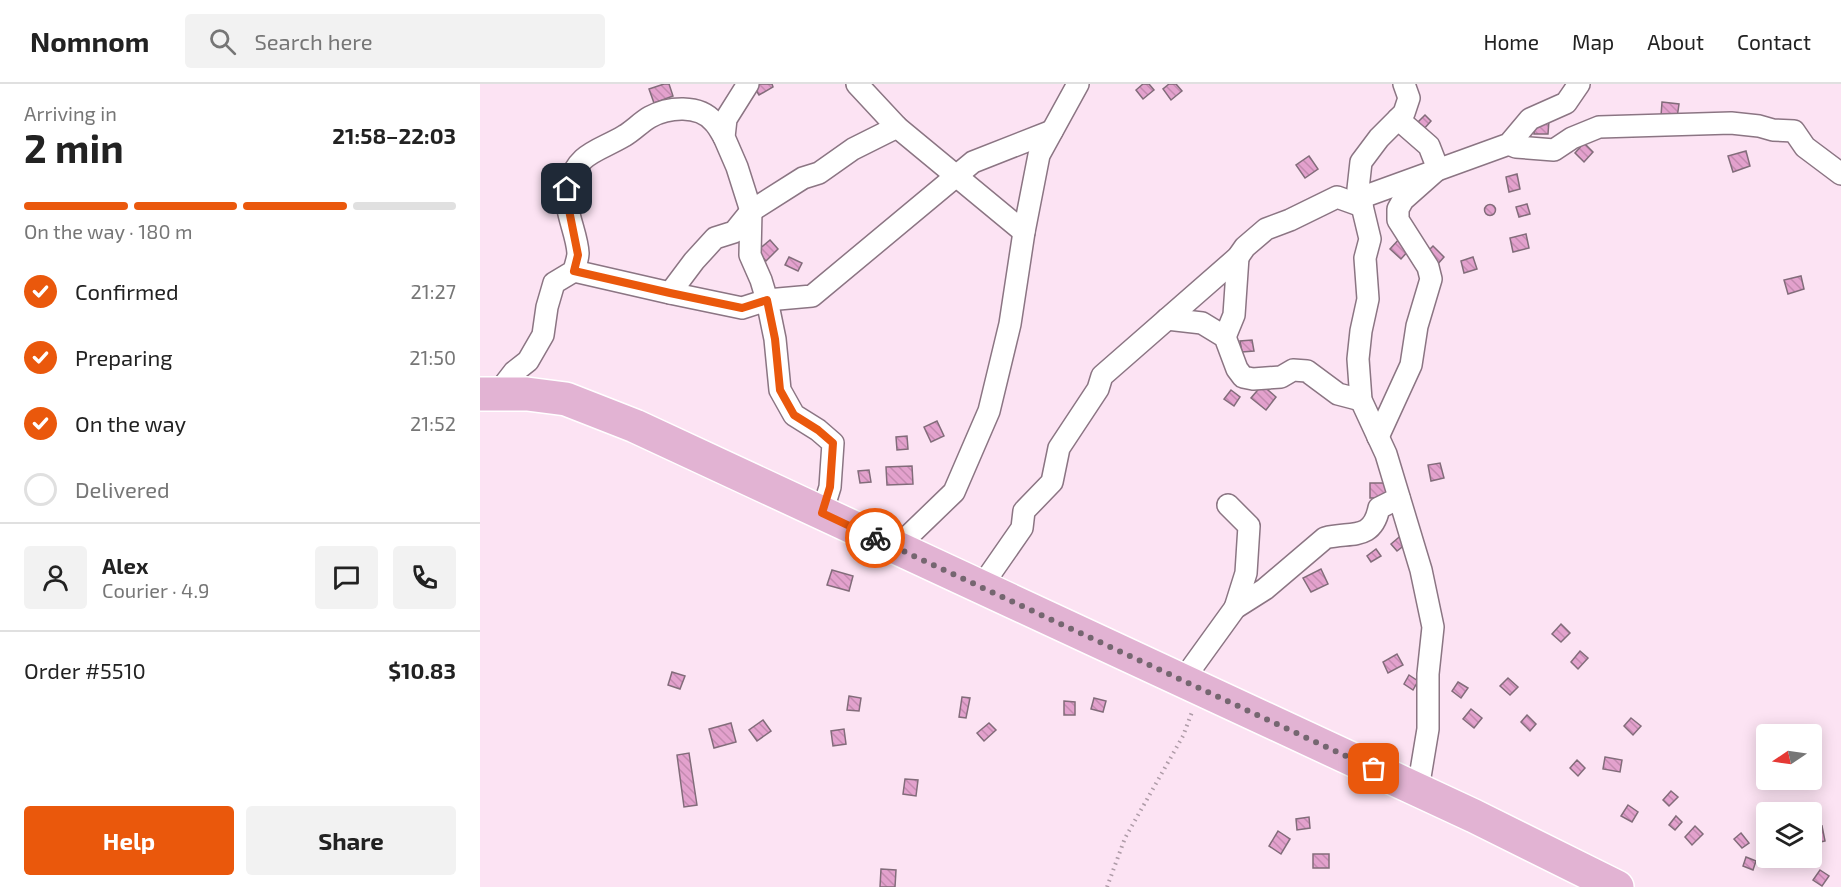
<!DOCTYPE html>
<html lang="en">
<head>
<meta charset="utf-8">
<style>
	:root { --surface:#fff; --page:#f2f2f2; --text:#222; --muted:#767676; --line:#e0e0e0; --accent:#ea580c }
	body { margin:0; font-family:"Exo 2",sans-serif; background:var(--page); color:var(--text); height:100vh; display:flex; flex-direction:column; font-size:22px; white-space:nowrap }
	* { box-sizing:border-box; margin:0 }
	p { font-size:20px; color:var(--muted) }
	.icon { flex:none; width:33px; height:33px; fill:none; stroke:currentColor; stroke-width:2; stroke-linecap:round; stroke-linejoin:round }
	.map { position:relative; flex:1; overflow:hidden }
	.sheet { display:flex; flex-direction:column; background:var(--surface); width:480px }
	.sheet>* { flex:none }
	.needle { width:39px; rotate:257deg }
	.tools { position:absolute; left:1276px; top:640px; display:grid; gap:12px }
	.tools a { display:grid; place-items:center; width:66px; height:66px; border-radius:6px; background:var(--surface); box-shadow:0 3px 15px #0003; font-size:30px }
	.pin { position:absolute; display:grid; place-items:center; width:51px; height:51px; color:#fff; margin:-26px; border-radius:12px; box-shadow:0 3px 9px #0006 }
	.courier { position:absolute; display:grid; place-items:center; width:60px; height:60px; margin:-30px; border:4px solid #ea580c; border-radius:50%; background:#fff; color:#222; box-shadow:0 2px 8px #0007 }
	.headline em { font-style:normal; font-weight:700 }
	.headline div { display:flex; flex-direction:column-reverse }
	.headline { display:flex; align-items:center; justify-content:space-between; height:102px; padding:0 24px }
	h1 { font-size:39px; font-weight:700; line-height:45px }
	.bar { display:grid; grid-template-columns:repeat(4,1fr); gap:9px 6px; align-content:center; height:72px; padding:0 24px }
	.bar i { height:8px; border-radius:4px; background:var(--line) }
	.bar .selected { background:var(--accent) }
	.bar p { grid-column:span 4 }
	.line { display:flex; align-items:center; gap:15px; padding:0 24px; border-top:2px solid var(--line) }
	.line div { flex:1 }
	.round { display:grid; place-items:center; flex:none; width:63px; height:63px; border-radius:6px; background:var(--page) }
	ol { padding:0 24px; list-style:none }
	li { display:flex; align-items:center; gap:18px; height:66px }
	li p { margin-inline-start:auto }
	li .icon { padding:6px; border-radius:50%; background:var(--accent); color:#fff; stroke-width:4 }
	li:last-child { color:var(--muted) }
	li i { width:33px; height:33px; border:3px solid var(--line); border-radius:50% }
	.primary-button { display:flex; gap:12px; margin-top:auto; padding:12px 24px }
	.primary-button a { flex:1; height:69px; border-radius:6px; background:var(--accent); color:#fff; font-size:24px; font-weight:700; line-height:69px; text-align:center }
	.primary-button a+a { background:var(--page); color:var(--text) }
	header { display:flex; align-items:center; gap:36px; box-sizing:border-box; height:84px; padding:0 30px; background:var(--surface); border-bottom:2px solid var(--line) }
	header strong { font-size:28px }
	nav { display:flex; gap:33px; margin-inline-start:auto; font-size:21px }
	.search { width:420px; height:54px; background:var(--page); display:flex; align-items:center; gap:15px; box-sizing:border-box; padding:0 21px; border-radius:6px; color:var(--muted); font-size:22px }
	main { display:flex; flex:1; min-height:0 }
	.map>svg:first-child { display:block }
	.building { fill:url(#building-back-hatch); stroke:#826c7a; stroke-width:1.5 }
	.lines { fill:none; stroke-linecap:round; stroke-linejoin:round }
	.street-casing { stroke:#8b7583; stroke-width:24 }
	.primary-casing { stroke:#fff; stroke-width:36 }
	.path { stroke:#ae9ba7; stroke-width:4; stroke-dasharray:1.5 4.5; stroke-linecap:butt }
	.street { stroke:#fff; stroke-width:21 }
	.primary { stroke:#e2b3d3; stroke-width:33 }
	.done { stroke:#756670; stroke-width:6; stroke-dasharray:0 10.8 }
	.route { stroke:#ea580c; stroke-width:8 }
</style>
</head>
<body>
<header>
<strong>Nomnom</strong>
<div class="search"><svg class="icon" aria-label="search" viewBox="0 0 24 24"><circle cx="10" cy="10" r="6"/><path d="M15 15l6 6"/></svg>Search here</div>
<nav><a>Home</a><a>Map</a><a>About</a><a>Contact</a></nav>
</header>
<main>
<section class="sheet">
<div class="headline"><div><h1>2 min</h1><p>Arriving in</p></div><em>21:58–22:03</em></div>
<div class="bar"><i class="selected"></i><i class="selected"></i><i class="selected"></i><i></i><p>On the way · 180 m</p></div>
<ol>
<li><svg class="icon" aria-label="check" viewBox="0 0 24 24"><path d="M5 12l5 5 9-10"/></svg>Confirmed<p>21:27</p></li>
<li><svg class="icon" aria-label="check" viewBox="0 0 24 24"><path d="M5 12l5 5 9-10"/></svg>Preparing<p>21:50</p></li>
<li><svg class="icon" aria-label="check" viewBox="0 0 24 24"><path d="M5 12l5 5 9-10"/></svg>On the way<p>21:52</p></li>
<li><i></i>Delivered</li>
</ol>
<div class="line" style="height:108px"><a class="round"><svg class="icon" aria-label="person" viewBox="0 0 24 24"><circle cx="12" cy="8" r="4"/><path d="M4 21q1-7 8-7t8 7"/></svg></a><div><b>Alex</b><p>Courier · 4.9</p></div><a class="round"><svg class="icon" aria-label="chat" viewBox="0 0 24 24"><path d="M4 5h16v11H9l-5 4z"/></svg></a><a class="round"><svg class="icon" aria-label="phone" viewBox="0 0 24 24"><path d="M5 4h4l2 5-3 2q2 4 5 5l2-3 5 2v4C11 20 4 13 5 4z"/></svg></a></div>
<div class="line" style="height:78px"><div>Order #5510</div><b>$10.83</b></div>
<div class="primary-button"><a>Help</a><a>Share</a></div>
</section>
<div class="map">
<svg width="1361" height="803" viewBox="0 0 1361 803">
	<defs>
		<pattern id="building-back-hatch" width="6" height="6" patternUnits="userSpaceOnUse" patternTransform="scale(1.5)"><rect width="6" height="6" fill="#e3a1cd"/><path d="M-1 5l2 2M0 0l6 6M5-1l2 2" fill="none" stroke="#c38ab0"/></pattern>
	</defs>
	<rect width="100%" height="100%" fill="#fce3f3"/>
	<g class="building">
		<polygon points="184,0 189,0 193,12 174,19 169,5"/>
		<polygon points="272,0 292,0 293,3 279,11"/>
		<polygon points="663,0 669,0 674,6 663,15 656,6"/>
		<polygon points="689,0 696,0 702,7 691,16 683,5"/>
		<polygon points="1182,18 1199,20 1197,34 1181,32"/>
		<polygon points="945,31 951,37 943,46 936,40"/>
		<polygon points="1055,35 1069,36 1068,50 1054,50"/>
		<polygon points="1104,59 1113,68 1104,78 1095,69"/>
		<polygon points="1266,67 1270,82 1253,88 1248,72"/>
		<polygon points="829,72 838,85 825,94 816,81"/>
		<polygon points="1037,90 1040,105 1029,108 1026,93"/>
		<polygon points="1047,120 1050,130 1039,133 1036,123"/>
		<circle cx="1010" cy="126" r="5.5"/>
		<polygon points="1046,150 1049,164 1033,168 1030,154"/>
		<polygon points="920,154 930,165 921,175 910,165"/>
		<polygon points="290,156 298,165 286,177 277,167"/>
		<polygon points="953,162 964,173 957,181 945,170"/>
		<polygon points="309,173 322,179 318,187 305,181"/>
		<polygon points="993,173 997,185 984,189 981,177"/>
		<polygon points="1321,192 1324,205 1308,210 1304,196"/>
		<polygon points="772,256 774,267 762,268 760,257"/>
		<polygon points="782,301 796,313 786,326 771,314"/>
		<polygon points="751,306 760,313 754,322 744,315"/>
		<polygon points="457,337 464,352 451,358 444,343"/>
		<polygon points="427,352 428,365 417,366 416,353"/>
		<polygon points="960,379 964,394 951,397 948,381"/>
		<polygon points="432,382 433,400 407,401 406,383"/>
		<polygon points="389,386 391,398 380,399 378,387"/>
		<rect x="890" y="399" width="17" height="15"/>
		<polygon points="925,448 931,456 917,467 911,460"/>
		<polygon points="896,465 901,472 891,478 887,472"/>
		<polygon points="841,485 848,500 831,508 823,494"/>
		<polygon points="352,486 373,492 369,507 347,501"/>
		<polygon points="1081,540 1090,549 1081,558 1072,550"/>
		<polygon points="1100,567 1108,574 1098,585 1091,578"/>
		<polygon points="917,570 923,581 908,589 903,578"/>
		<polygon points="192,588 205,592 200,605 188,601"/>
		<polygon points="929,591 938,597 933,606 924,600"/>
		<polygon points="1028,594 1038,603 1030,611 1020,602"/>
		<polygon points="978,598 988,604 981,614 972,607"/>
		<polygon points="369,612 381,614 379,627 367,626"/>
		<polygon points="482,613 490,614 486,634 479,633"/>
		<polygon points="614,614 626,617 623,628 611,625"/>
		<polygon points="584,617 595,618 595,631 584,631"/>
		<polygon points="991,625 1002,634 994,644 983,635"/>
		<polygon points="1047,631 1056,640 1050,647 1041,638"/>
		<polygon points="1151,634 1161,642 1153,651 1144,642"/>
		<polygon points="283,636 291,647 277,657 269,646"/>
		<polygon points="251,639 256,658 234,664 229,645"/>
		<polygon points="509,639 516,646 504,657 497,649"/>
		<polygon points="364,645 366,660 353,662 351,647"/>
		<polygon points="209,669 217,721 204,723 197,671"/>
		<polygon points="1125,673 1142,676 1140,688 1123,685"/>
		<polygon points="1097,676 1105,684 1098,692 1090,684"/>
		<polygon points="425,695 438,696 436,712 423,710"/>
		<polygon points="1191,707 1198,713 1189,722 1183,716"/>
		<polygon points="1148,721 1158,728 1152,738 1141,732"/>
		<polygon points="1196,732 1202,738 1195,746 1189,741"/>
		<polygon points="829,733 830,744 817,746 816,735"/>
		<polygon points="1215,742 1223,750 1212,761 1205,753"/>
		<polygon points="1342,742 1345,757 1332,760 1332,744"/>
		<polygon points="798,747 810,755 801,770 789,762"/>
		<polygon points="1261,749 1269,759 1262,764 1254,755"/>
		<rect x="833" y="770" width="16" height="14"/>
		<polygon points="1266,773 1276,777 1273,786 1263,782"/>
		<polygon points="401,785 416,786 415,803 400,803"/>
		<polygon points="1340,786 1349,792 1342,802 1333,796"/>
	</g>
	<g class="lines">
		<defs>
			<g id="street">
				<polyline points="268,0 246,35 244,53 257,83 271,127 270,171 281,196 287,216 295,255 300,306 314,331 338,346 353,359 350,403 342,429"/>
				<polyline points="377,0 417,43 544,148"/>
				<polyline points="924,0 929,14 924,29 899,54 881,78 878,105 890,155 885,174 888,215 881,247 878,275 881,316 906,370 941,486 953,543 948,590 948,645 938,705"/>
				<polyline points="1029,60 1036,63 1074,66 1092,54 1119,43 1251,39 1279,42 1293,46 1314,47 1325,63 1361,90"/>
				<polyline points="880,114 1029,60 1050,35 1086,19 1099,0"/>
				<polyline points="94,187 190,209 262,224 287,216 332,212 493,78 572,47"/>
				<polyline points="190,209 214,177 235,154 254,148 271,127 323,94 339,89 373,65 417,43"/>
				<polyline points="687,235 722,239 745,253 757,285 763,293 773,295 801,293 813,286 827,287 858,310 881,316"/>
				<polyline points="745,253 754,231 758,173"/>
				<path d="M17,310L34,288L48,277L63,251L67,223L74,199L94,187C95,182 98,175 98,169C97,148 82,123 88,102C98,68 117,68 144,52C153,47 161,38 170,33C188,23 219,20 234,38C238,42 241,48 244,53"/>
				<polyline points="898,353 931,281 937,242 951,195 948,183 918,136 918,125 923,116 958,85 949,62 918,35"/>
				<polyline points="748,421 769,442 766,489 755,524"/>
				<polyline points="416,464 474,408 509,327 530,240 544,148 559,71 598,0"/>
				<polyline points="501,503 542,444 544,427 572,398 579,364 618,305 622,292 758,173 765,163 786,145 810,136 857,113 882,122"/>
				<path d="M703,596L755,524L785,505L845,454C870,447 892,458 899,424L919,414"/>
			</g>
			<polyline id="primary" points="0,310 47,310 86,315 155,342 994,732 1137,803"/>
		</defs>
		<use href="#street" class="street-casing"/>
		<use href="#primary" class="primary-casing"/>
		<polyline class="path" points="627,803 645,754 703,652 712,628"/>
		<use href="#street" class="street"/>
		<use href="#primary" class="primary"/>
	</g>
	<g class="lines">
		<polyline class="done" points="395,454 894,685"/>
		<polyline class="route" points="87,105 88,121 98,171 94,187 190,209 262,224 287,216 295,255 300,306 314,331 338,346 353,359 350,403 342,429 395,454"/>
	</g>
</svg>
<div class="tools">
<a><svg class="needle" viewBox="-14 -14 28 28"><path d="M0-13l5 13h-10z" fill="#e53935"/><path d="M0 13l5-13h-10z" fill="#767676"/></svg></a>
<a><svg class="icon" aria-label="layers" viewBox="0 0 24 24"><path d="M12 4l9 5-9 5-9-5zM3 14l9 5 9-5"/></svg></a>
</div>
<div class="pin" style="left:894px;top:685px;background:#ea580c"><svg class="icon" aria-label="bag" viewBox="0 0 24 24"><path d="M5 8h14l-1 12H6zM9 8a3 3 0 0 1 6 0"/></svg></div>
<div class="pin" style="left:87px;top:105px;background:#1f2937"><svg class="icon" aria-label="home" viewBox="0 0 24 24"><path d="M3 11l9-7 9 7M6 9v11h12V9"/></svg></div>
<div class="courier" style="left:395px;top:454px"><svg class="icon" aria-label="bike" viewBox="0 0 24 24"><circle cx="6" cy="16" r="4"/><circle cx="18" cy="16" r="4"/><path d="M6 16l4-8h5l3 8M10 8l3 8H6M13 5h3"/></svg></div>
</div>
</main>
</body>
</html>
